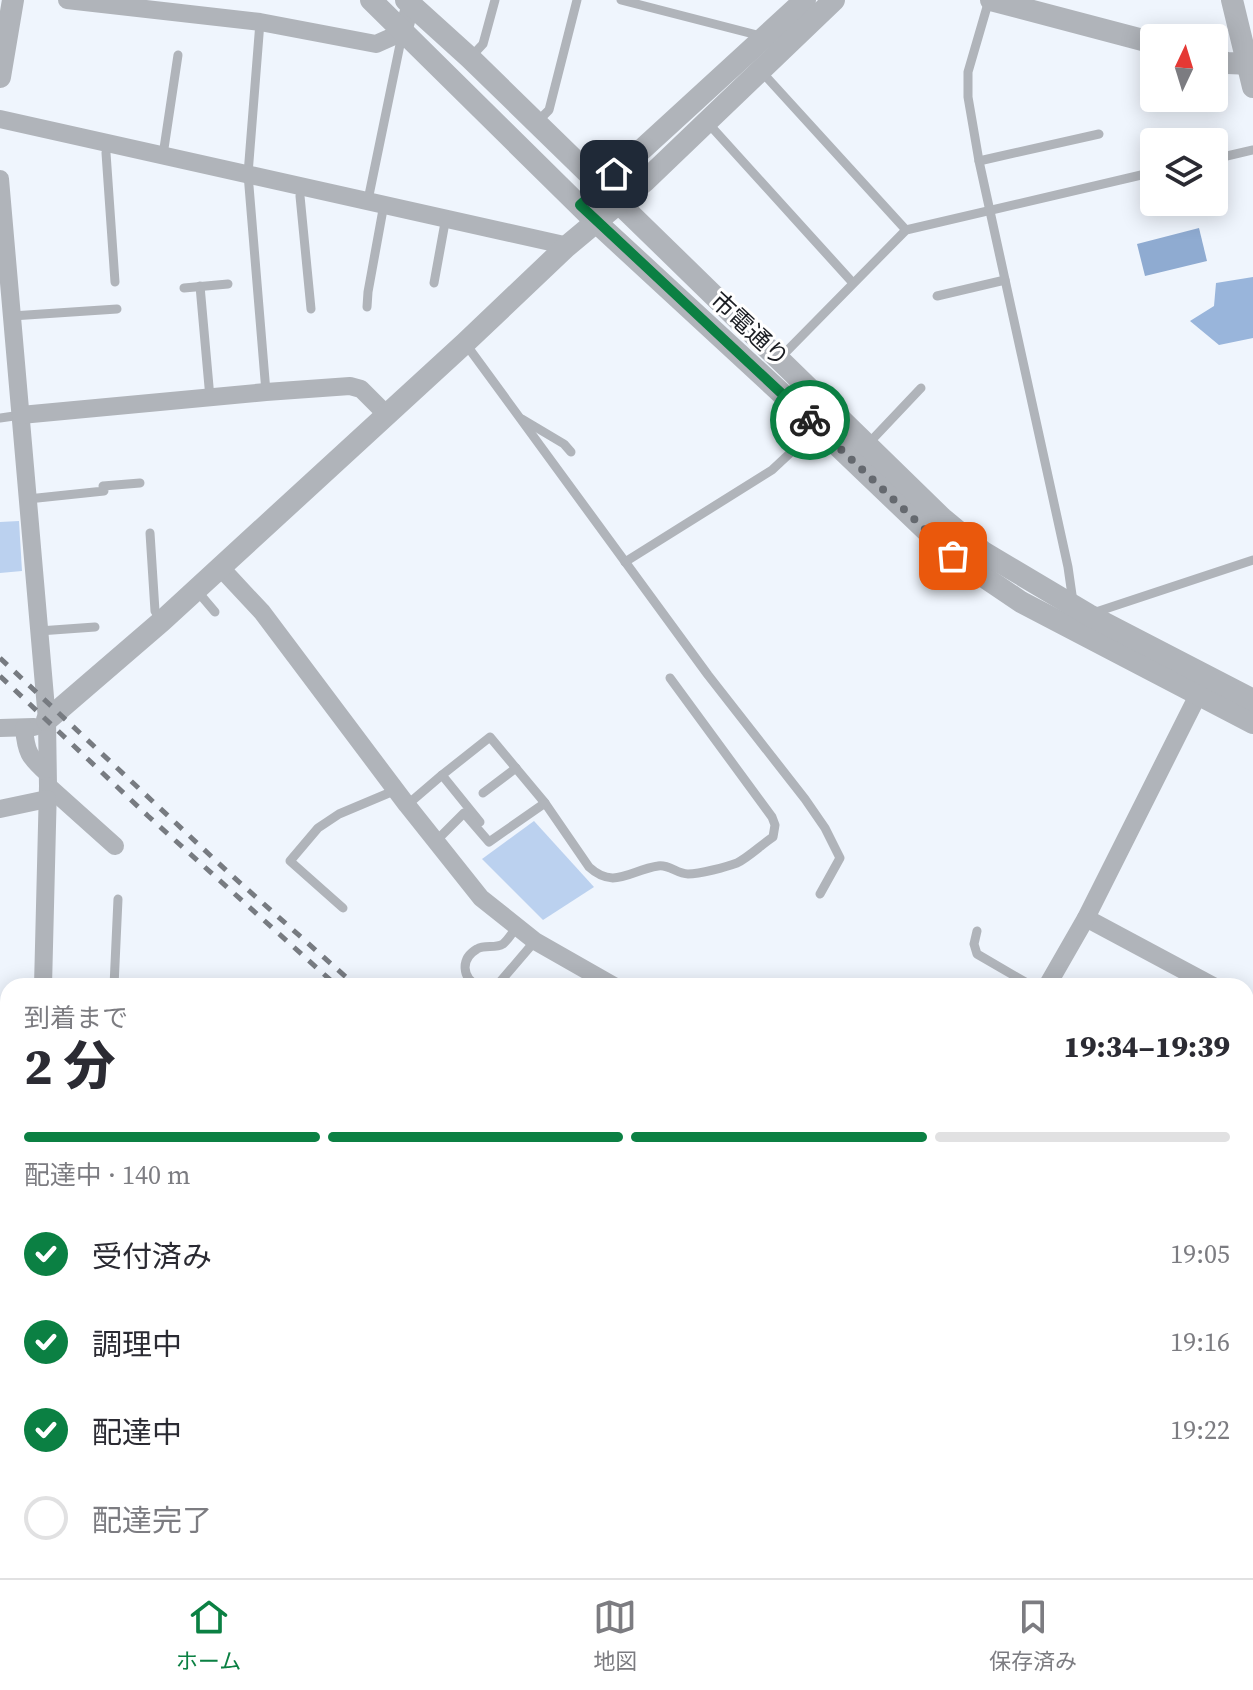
<!DOCTYPE html>
<html lang="ja">
<head>
<meta charset="utf-8">
<style>
	:root { --surface:#fff; --page:#f2f2f3; --text:#2b2b33; --muted:#7c7c81; --line:#e1e1e2; --accent:#0b8043 }
	body { margin:0; font-family:"Source Serif 4","Noto Sans JP",serif; background:var(--page); color:var(--text); height:100vh; display:flex; flex-direction:column; font-size:30px; white-space:nowrap }
	* { box-sizing:border-box; margin:0 }
	p { font-size:26px; color:var(--muted) }
	.icon { flex:none; width:44px; height:44px; fill:none; stroke:currentColor; stroke-width:2; stroke-linecap:round; stroke-linejoin:round }
	.map { position:relative; flex:1; overflow:hidden }
	.side { position:absolute; left:0px; top:978px; width:1254px; height:600px; display:flex; flex-direction:column; background:var(--surface); border-radius:24px 24px 0 0; box-shadow:0 4px 20px #0003 }
	.side>* { flex:none }
	.needle { width:52px; rotate:4deg }
	.fabs { position:absolute; left:1140px; top:24px; display:grid; gap:16px }
	.fabs a { display:grid; place-items:center; width:88px; height:88px; border-radius:8px; background:var(--surface); box-shadow:0 4px 20px #0003; font-size:40px }
	.pin { position:absolute; display:grid; place-items:center; width:68px; height:68px; color:#fff; margin:-34px; border-radius:16px; box-shadow:0 4px 12px #0006 }
	.courier { position:absolute; display:grid; place-items:center; width:80px; height:80px; margin:-40px; border:6px solid #0b8043; border-radius:50%; background:#fff; color:#222; box-shadow:0 2px 10px #0007 }
	.headline em { font-style:normal; font-weight:800 }
	.headline div { display:flex; flex-direction:column-reverse }
	.headline { display:flex; align-items:center; justify-content:space-between; height:136px; padding:0 24px }
	h1 { font-size:52px; font-weight:800; line-height:60px }
	.bar { display:grid; grid-template-columns:repeat(4,1fr); gap:12px 8px; align-content:center; height:96px; padding:0 24px }
	.bar i { height:10px; border-radius:6px; background:var(--line) }
	.bar .selected { background:var(--accent) }
	.bar p { grid-column:span 4 }
	ol { padding:0 24px; list-style:none }
	li { display:flex; align-items:center; gap:24px; height:88px }
	li p { margin-inline-start:auto }
	li .icon { padding:8px; border-radius:50%; background:var(--accent); color:#fff; stroke-width:4 }
	li:last-child { color:var(--muted) }
	li i { width:44px; height:44px; border:4px solid var(--line); border-radius:50% }
	.tabs { display:flex; justify-content:space-around; align-items:center; height:112px; border-top:2px solid var(--line); background:var(--surface); font-size:22px; color:var(--muted) }
	.tabs a { display:grid; justify-items:center; gap:4px }
	.tabs .selected { color:var(--accent) }
	.map>svg:first-child { display:block }
	.green { fill:#bbd1ef }
	.forest { fill:#99b5db }
	.water { fill:#8fabd1 }
	.lines { fill:none; stroke-linecap:round; stroke-linejoin:round }
	.service { stroke:#b0b4ba; stroke-width:9 }
	.minor { stroke:#b0b4ba; stroke-width:18 }
	.tertiary { stroke:#b0b4ba; stroke-width:22 }
	.rail { stroke:#777b81; stroke-width:5; stroke-dasharray:10 10; stroke-linecap:butt }
	.done { stroke:#65696f; stroke-width:8; stroke-dasharray:0 14.4 }
	.route { stroke:#0b8043; stroke-width:10 }
	.labels { text-anchor:middle; dominant-baseline:central; stroke-width:6; stroke-linejoin:round; paint-order:stroke }
	.street-label { font-size:24px; fill:#1b1e23; stroke:#fff }
</style>
</head>
<body>
<div class="map">
<svg width="1253" height="1578" viewBox="0 0 1253 1578">
	<rect width="100%" height="100%" fill="#eff5fd"/>
	<g class="green">
		<polygon points="19,521 22,571 0,573 0,522"/>
		<polygon points="534,821 594,887 543,920 482,859"/>
	</g>
	<polygon class="forest" points="1253,277 1253,338 1219,345 1190,321 1214,306 1216,283"/>
	<polygon class="water" points="1199,228 1207,261 1145,276 1137,244"/>
	<g class="lines">
		<g class="service">
			<polyline points="621,0 761,36"/>
			<polyline points="989,0 968,72 968,97 979,161 1068,567 1073,602"/>
			<polyline points="260,22 248,174 266,392"/>
			<polyline points="470,58 483,44 495,0"/>
			<polyline points="760,70 906,230"/>
			<polyline points="707,122 853,283"/>
			<polyline points="536,123 549,110 577,0"/>
			<polyline points="108,143 106,153 115,282"/>
			<polyline points="163,155 178,55"/>
			<polyline points="1214,159 1253,150"/>
			<polyline points="979,161 1099,134"/>
			<polyline points="302,187 300,196 311,309"/>
			<polyline points="368,200 402,35"/>
			<polyline points="434,283 446,217"/>
			<polyline points="200,286 210,398"/>
			<polyline points="184,288 228,284"/>
			<polyline points="937,296 1005,280"/>
			<polyline points="367,307 368,292 384,204"/>
			<polyline points="12,316 117,309"/>
			<polyline points="465,343 708,675 805,799 825,828 840,858 820,894"/>
			<polyline points="780,358 906,230 1154,172"/>
			<polyline points="0,418 21,415"/>
			<polyline points="522,419 564,444 571,452"/>
			<polyline points="868,444 921,388"/>
			<polyline points="28,499 104,491 103,486 140,483"/>
			<polyline points="150,533 155,611 161,620"/>
			<polyline points="625,562 772,470 818,427"/>
			<polyline points="198,592 215,612"/>
			<polyline points="1093,613 1253,560"/>
			<polyline points="39,631 95,627"/>
			<polyline points="442,775 480,822"/>
			<polyline points="483,793 516,768"/>
			<path d="M407,805L442,775L490,737L545,803L589,867C614,890 630,870 658,866C669,864 677,874 688,874C700,874 726,867 737,863C749,857 761,845 773,837L775,825L772,817L670,678"/>
			<polyline points="436,841 464,813 489,842 545,803"/>
			<polyline points="343,908 290,861 318,828 339,814 396,790"/>
			<polyline points="977,931 974,944 977,954 1032,986"/>
			<polyline points="114,986 118,899"/>
			<path d="M478,986C462,978 460,959 477,949C485,944 495,949 503,944C508,940 512,933 516,928"/>
			<polyline points="494,986 500,982 535,941"/>
			<polyline points="0,1121 8,1121"/>
			<polyline points="0,1217 8,1217"/>
			<polyline points="0,1249 8,1248"/>
			<polyline points="0,1481 8,1481"/>
			<polyline points="193,1570 194,1578"/>
			<polyline points="927,1570 930,1578"/>
			<polyline points="1242,1570 1253,1576"/>
		</g>
		<g class="minor">
			<polyline points="67,0 260,22 376,44 403,32 412,0"/>
			<polyline points="0,119 564,245 566,247"/>
			<polyline points="0,179 47,720 48,786 43,986"/>
			<polyline points="21,415 266,392 350,386 361,389 386,414"/>
			<polyline points="220,567 262,612 407,805 481,898 535,941 614,986"/>
			<polyline points="0,728 34,727"/>
			<path d="M24,728C26,752 29,757 47,773"/>
			<polyline points="48,786 115,846"/>
			<polyline points="0,809 47,799"/>
			<polyline points="1086,918 1213,986"/>
			<polyline points="1047,986 1086,918 1198,695"/>
			<polyline points="1246,1004 1253,1007"/>
			<polyline points="0,1074 8,1072"/>
			<polyline points="1246,1281 1253,1284"/>
			<polyline points="0,1371 8,1371"/>
			<polyline points="373,1570 376,1578"/>
			<polyline points="699,1570 702,1578"/>
			<polyline points="49,1578 49,1570"/>
			<polyline points="248,1578 284,1570"/>
		</g>
		<g class="tertiary">
			<polyline points="371,0 596,222 818,427 953,556 1021,602 1253,723"/>
			<polyline points="406,0 470,58 942,518 983,552 1089,615 1253,700"/>
			<polyline points="991,0 1154,43"/>
			<polyline points="1232,0 1253,87"/>
			<polyline points="1214,59 1227,63 1253,64"/>
			<polyline points="0,77 13,0"/>
			<polyline points="590,197 805,0"/>
			<polyline points="47,720 162,621 465,343 566,247 645,181 834,0"/>
		</g>
		<g class="rail">
			<polyline points="0,658 229,873 356,986"/>
			<polyline points="0,676 148,816 337,986"/>
			<polyline points="1172,1570 1187,1578"/>
			<polyline points="1194,1570 1208,1578"/>
		</g>
	</g>
	<g class="lines">
		<polyline class="done" points="810,420 953,556"/>
		<polyline class="route" points="614,174 580,205 810,420"/>
	</g>
	<g class="labels">
		<g class="street-label">
			<text transform="translate(750 329) rotate(43)">市電通り</text>
		</g>
	</g>
</svg>
<div class="fabs">
<a><svg class="needle" viewBox="-14 -14 28 28"><path d="M0-13l5 13h-10z" fill="#e53935"/><path d="M0 13l5-13h-10z" fill="#7c7c81"/></svg></a>
<a><svg class="icon" aria-label="layers" viewBox="0 0 24 24"><path d="M12 4l9 5-9 5-9-5zM3 14l9 5 9-5"/></svg></a>
</div>
<div class="pin" style="left:953px;top:556px;background:#ea580c"><svg class="icon" aria-label="bag" viewBox="0 0 24 24"><path d="M5 8h14l-1 12H6zM9 8a3 3 0 0 1 6 0"/></svg></div>
<div class="pin" style="left:614px;top:174px;background:#1f2937"><svg class="icon" aria-label="home" viewBox="0 0 24 24"><path d="M3 11l9-7 9 7M6 9v11h12V9"/></svg></div>
<div class="courier" style="left:810px;top:420px"><svg class="icon" aria-label="bike" viewBox="0 0 24 24"><circle cx="6" cy="16" r="4"/><circle cx="18" cy="16" r="4"/><path d="M6 16l4-8h5l3 8M10 8l3 8H6M13 5h3"/></svg></div>
<section class="side">
<div class="headline"><div><h1>2 分</h1><p>到着まで</p></div><em>19:34–19:39</em></div>
<div class="bar"><i class="selected"></i><i class="selected"></i><i class="selected"></i><i></i><p>配達中 · 140 m</p></div>
<ol>
<li><svg class="icon" aria-label="check" viewBox="0 0 24 24"><path d="M5 12l5 5 9-10"/></svg>受付済み<p>19:05</p></li>
<li><svg class="icon" aria-label="check" viewBox="0 0 24 24"><path d="M5 12l5 5 9-10"/></svg>調理中<p>19:16</p></li>
<li><svg class="icon" aria-label="check" viewBox="0 0 24 24"><path d="M5 12l5 5 9-10"/></svg>配達中<p>19:22</p></li>
<li><i></i>配達完了</li>
</ol>
</section>
</div>
<nav class="tabs">
<a class="selected"><svg class="icon" aria-label="home" viewBox="0 0 24 24"><path d="M3 11l9-7 9 7M6 9v11h12V9"/></svg>ホーム</a>
<a><svg class="icon" aria-label="map" viewBox="0 0 24 24"><path d="M3 6l6-2 6 2 6-2v14l-6 2-6-2-6 2zM9 4v14M15 6v14"/></svg>地図</a>
<a><svg class="icon" aria-label="saved" viewBox="0 0 24 24"><path d="M7 4h10v16l-5-4-5 4z"/></svg>保存済み</a>
</nav>
</body>
</html>
